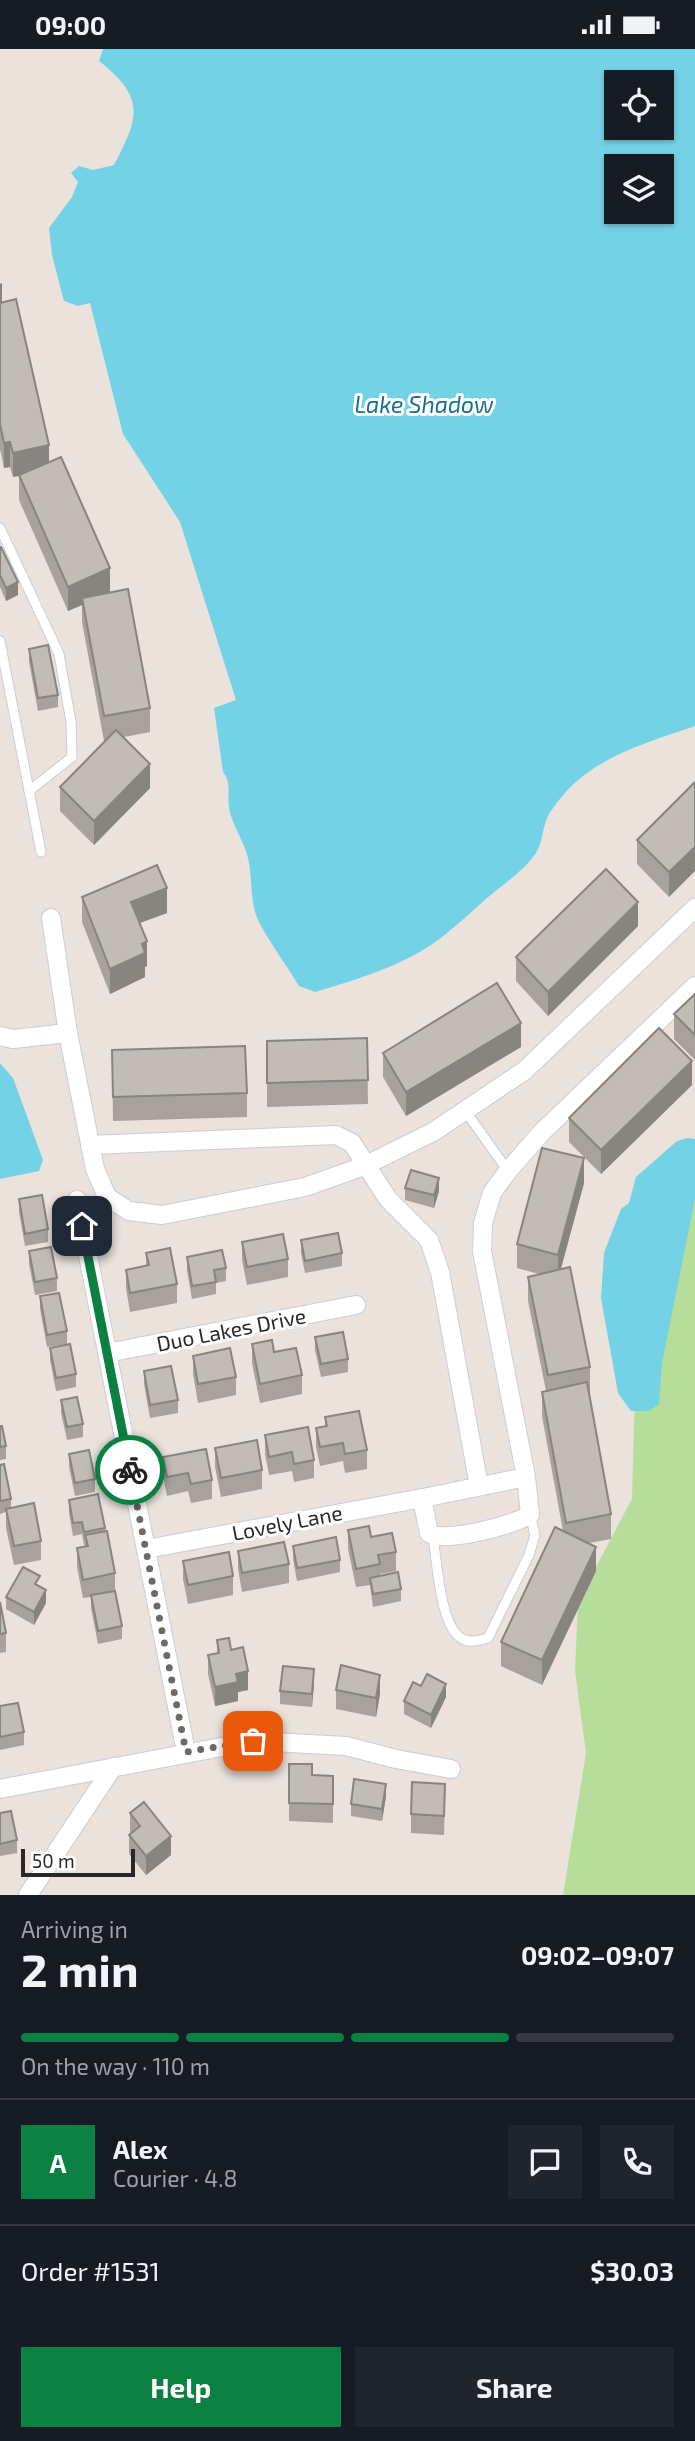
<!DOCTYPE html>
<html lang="en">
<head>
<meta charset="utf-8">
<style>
	:root { --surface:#171b24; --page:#20242c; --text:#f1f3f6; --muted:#9ea1a6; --line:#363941; --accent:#0b8043 }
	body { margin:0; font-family:"Exo 2",sans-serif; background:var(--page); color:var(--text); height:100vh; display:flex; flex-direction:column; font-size:26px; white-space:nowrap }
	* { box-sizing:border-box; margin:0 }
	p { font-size:23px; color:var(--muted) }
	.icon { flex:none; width:38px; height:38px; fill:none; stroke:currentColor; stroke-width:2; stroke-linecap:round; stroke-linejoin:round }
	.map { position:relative; height:1846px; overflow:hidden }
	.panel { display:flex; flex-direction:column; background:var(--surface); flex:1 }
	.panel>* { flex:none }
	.buttons { position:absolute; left:604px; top:21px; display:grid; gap:14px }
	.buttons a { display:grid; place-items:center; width:70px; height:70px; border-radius:0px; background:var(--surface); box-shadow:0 2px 5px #0004; font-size:35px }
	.scale { position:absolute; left:21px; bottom:18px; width:114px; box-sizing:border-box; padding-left:7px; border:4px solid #282828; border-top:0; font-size:19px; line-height:24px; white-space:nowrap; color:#282828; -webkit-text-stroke:5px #fff; paint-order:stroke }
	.pin { position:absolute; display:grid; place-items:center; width:60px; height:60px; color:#fff; margin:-30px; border-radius:14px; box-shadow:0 4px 10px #0006 }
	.courier { position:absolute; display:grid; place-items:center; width:70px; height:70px; margin:-35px; border:5px solid #0b8043; border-radius:50%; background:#fff; color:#222; box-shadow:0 2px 9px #0007 }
	.headline em { font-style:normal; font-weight:700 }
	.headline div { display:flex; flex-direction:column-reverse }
	.headline { display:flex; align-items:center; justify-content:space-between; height:119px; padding:0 21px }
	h1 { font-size:46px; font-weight:700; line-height:52px }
	.bar { display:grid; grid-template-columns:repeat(4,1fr); gap:10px 7px; align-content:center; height:84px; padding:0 21px }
	.bar i { height:9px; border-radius:5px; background:var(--line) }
	.bar .on { background:var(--accent) }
	.bar p { grid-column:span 4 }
	.line { display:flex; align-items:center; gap:18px; padding:0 21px; border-top:2px solid var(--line) }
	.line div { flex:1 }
	.round { display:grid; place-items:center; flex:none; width:74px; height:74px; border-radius:0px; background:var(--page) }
	.action { display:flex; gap:14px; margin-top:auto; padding:14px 21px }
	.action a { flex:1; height:80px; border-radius:0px; background:var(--accent); color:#fff; font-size:28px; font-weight:700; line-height:80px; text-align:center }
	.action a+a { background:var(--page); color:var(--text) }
	.status { display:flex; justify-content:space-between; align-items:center; height:49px; padding:0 35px; background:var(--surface); direction:ltr }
	.status svg { height:19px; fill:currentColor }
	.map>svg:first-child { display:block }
	.green { fill:#b7dd9a }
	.water { fill:#74d2e6; fill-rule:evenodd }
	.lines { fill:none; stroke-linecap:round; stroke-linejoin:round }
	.lane-casing { stroke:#c9ced9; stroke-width:11 }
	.street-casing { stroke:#c9ced9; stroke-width:20 }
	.lane { stroke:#fff; stroke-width:9 }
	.street { stroke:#fff; stroke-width:18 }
	.wall { fill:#a7a29d }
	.shaded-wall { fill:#888480 }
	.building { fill:#c2bcb7; stroke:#888480; stroke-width:2 }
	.done { stroke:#6c6967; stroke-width:7; stroke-dasharray:0 12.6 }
	.route { stroke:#0b8043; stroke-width:9 }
	.labels { text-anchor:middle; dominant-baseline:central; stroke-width:6; stroke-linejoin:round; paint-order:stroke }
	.street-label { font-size:21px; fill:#282828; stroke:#fff }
	.water-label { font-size:23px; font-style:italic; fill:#16708f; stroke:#fff }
</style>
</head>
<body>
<div class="status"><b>09:00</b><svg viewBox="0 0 49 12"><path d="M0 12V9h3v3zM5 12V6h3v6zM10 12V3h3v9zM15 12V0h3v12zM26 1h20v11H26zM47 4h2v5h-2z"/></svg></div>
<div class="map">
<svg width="695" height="1846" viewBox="0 0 695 1846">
	<rect width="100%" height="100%" fill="#eae2db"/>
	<polygon class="green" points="695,1141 695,1846 563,1846 586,1704 575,1622 578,1552 632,1450 635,1341"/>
	<g class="water">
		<path d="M103,0H695V677C640,696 585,710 551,762C539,780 547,795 528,814C516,827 500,838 487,849C470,864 452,881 434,894C399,918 355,931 315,943L299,937C286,915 271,896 259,873C249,853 253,830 248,809C244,792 232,776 229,759C227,745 232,734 223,723L214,659L236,651L180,473L123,385L90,254L78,257L64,252L52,206L49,179L72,148L78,133L71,124L79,117L93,121L114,116C139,68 146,49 99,12ZM616,33H662V79H616ZM616,117H662V163H616Z"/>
		<polygon points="0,1014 13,1029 43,1111 39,1122 0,1130"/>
		<polygon points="687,1089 695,1090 695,1150 662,1314 659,1355 649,1362 631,1362 618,1344 601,1249 604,1204 621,1160 629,1154 636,1128 677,1092"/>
	</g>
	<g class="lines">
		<defs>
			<g id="lane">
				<polyline points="0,479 59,605 71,673 72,708 29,742"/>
				<polyline points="0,592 41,803"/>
				<polyline points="466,1063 508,1122"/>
				<path d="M433,1488C437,1512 440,1576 461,1589C470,1595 479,1591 488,1589L529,1506L535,1486L530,1465"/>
			</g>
			<g id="street">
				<polyline points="51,869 68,984 95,1120 107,1148 129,1162 162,1166 305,1138 364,1117 433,1083 524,1022 695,859"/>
				<polyline points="0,987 13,990 68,984"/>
				<polyline points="90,1096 336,1086 352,1094 388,1150 429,1191 440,1223 479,1437"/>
				<polyline points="77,1151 186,1703"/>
				<polyline points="107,1304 356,1256"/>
				<path d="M526,1428L428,1448L423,1455L429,1484C440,1495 517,1476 530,1465L526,1428L482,1202L483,1174L492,1144L508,1122L542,1083L695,937"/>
				<polyline points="146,1500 428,1448"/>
				<polyline points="0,1740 253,1692 346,1697 396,1710 451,1720"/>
				<polyline points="28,1846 113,1718"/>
			</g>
		</defs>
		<use href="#lane" class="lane-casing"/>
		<use href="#street" class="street-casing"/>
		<use href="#lane" class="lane"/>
		<use href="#street" class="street"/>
	</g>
	<g class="wall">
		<polygon points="0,235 2,254 49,413 110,544 150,659 150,683 124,688 150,739 94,796 60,762 60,738 106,692 104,692 82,573 82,556 68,562 19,451 19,427 13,428 10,418 4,419 0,400"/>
		<polygon points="0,498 18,546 6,552 0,538"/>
		<polygon points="29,600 58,646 58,658 38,662 29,613"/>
		<polygon points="695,733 669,848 637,815 637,791"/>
		<polygon points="82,848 167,864 140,874 147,917 145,918 145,928 110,945 82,873"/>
		<polygon points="638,877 548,967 516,932 516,908"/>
		<polygon points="695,945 695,1011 674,990 674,965"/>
		<polygon points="367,989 368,1055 267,1058 267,992"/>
		<polygon points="521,998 406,1067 383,1028 383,1004"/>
		<polygon points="112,1001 247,1044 247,1068 113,1072"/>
		<polygon points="692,1036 601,1125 569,1093 569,1069"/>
		<polygon points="584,1134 561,1220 590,1318 590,1343 589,1343 611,1465 611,1490 589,1494 596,1522 542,1636 501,1617 501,1593 563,1482 542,1367 542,1343 546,1342 528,1252 528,1228 539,1225 517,1219 517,1195"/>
		<polygon points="405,1139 439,1142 434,1159 405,1151"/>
		<polygon points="19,1150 48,1180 48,1193 25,1197 19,1163"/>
		<polygon points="301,1191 342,1204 342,1217 305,1224 301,1204"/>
		<polygon points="242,1193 288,1210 288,1228 247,1236 242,1211"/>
		<polygon points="29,1202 57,1229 57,1242 35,1246 29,1215"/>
		<polygon points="146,1204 177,1235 177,1254 130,1263 126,1239 126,1221 146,1217"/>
		<polygon points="187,1208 226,1219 226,1232 216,1234 216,1245 192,1250 187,1221"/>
		<polygon points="40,1247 67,1282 67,1295 47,1298 40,1260"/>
		<polygon points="315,1288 348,1310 348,1323 321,1328 315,1301"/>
		<polygon points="252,1295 302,1326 302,1345 260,1354 252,1314"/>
		<polygon points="50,1299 76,1325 76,1338 56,1342 50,1311"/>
		<polygon points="193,1307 236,1328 236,1346 198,1354 193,1325"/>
		<polygon points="144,1322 178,1351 178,1364 150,1369 144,1335"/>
		<polygon points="61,1351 83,1375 83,1388 67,1391 61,1364"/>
		<polygon points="325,1368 367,1401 367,1420 345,1424 343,1412 320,1417 316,1398 316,1379 325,1377"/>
		<polygon points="0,1377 6,1397 6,1410 0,1411"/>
		<polygon points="265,1386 314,1411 314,1429 294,1433 292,1422 269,1426 265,1405"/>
		<polygon points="215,1399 262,1421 262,1440 221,1448 215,1418"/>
		<polygon points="69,1405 95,1430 95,1443 75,1447 69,1418"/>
		<polygon points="163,1408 212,1431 212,1450 191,1454 188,1442 167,1447 163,1427"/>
		<polygon points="0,1416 11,1450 11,1459 41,1492 41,1511 14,1516 6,1479 6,1463 0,1465"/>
		<polygon points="69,1451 105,1479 115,1524 115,1542 122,1577 122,1590 98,1595 91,1559 91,1548 83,1549 77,1518 77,1499 85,1497 85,1496 84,1496 82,1485 73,1487 69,1464"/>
		<polygon points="348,1481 371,1488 396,1503 396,1522 380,1525 380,1527 401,1540 401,1552 373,1558 370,1536 356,1538 348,1500"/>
		<polygon points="293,1497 340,1511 340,1523 297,1532 293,1510"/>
		<polygon points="238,1502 289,1515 289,1534 242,1543 238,1520"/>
		<polygon points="183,1512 233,1527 233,1546 188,1555 183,1530"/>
		<polygon points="40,1537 46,1554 34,1576 6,1560 6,1548"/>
		<polygon points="0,1553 6,1584 6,1603 0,1604"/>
		<polygon points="217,1591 231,1601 248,1641 238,1643 238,1652 215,1657 208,1625 208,1606 217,1604"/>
		<polygon points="314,1633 312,1658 280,1655 280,1642"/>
		<polygon points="336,1641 380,1645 376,1668 336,1660"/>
		<polygon points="446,1648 431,1679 404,1665 404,1652"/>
		<polygon points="0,1657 24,1683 24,1696 0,1701"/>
		<polygon points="289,1715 312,1726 333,1727 333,1774 289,1772"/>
		<polygon points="386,1747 382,1772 351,1767 351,1755"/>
		<polygon points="445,1753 444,1786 411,1784 411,1765"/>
		<polygon points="0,1764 17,1791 17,1804 0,1807"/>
		<polygon points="130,1764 171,1806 146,1826 129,1805 129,1786 131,1784 130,1783"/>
	</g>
	<g class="shaded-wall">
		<polygon points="2,234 2,258 0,259 0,235"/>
		<polygon points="10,393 10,418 4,419 4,394"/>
		<polygon points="49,396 49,420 13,428 13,404"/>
		<polygon points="110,519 110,544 82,549 82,556 68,562 68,538"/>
		<polygon points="18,533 18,546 6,552 6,539"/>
		<polygon points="150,715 150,739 94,796 94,772"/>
		<polygon points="695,798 695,822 669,848 669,823"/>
		<polygon points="167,839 167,864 131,877 131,853"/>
		<polygon points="638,853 638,877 548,967 548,943"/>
		<polygon points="147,892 147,917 145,918 145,928 110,945 110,920"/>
		<polygon points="521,974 521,998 406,1067 406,1043"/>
		<polygon points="692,1012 692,1036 601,1125 601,1101"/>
		<polygon points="584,1109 584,1134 558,1230 558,1206"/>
		<polygon points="439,1129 439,1142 434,1159 434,1146"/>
		<polygon points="596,1498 596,1522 542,1636 542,1611"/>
		<polygon points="46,1541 46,1554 34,1576 34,1563"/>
		<polygon points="314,1620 314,1633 312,1658 312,1645"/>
		<polygon points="248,1622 248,1641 238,1643 238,1652 215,1657 215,1638 236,1625"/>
		<polygon points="380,1626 380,1645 376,1668 376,1649"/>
		<polygon points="446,1635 446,1648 431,1679 431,1666"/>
		<polygon points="386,1735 386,1747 382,1772 382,1760"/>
		<polygon points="171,1787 171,1806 146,1826 146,1807"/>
	</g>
	<g class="building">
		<polygon points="16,250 49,396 13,404 10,393 4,394 0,375 0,254"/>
		<polygon points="61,408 110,519 68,538 19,426"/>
		<polygon points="0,498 1,498 18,533 6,539 0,526"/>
		<polygon points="128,540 150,659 104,667 82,549"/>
		<polygon points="48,596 58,646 38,649 29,600"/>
		<polygon points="116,681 150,715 94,772 60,738"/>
		<polygon points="695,733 695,798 669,823 637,791"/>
		<polygon points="157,816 167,839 131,853 147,892 142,895 145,904 110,920 82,848"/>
		<polygon points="606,820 638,853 548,943 516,908"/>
		<polygon points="497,934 521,974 406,1043 383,1004"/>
		<polygon points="695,945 695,986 674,965"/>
		<polygon points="659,979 692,1012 601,1101 569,1069"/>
		<polygon points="367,989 368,1031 267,1034 267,992"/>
		<polygon points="245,997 247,1044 113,1048 112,1001"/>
		<polygon points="542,1099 584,1109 558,1206 517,1195"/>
		<polygon points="411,1121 439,1129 434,1146 405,1139"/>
		<polygon points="42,1146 48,1180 25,1185 19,1150"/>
		<polygon points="338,1184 342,1204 305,1212 301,1191"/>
		<polygon points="283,1185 288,1210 247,1218 242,1193"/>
		<polygon points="51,1198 57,1229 35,1233 29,1202"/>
		<polygon points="170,1199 177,1235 130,1244 126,1221 149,1216 146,1204"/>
		<polygon points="222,1201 226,1219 214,1221 216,1233 192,1237 187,1208"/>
		<polygon points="570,1218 590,1318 548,1326 528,1228"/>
		<polygon points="59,1244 67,1282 47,1286 40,1247"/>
		<polygon points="343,1283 348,1310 321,1315 315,1288"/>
		<polygon points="272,1291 274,1303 296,1299 302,1326 260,1335 252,1295"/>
		<polygon points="70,1295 76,1325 56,1329 50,1299"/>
		<polygon points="230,1299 236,1328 198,1335 193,1307"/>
		<polygon points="171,1317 178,1351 150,1356 144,1322"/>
		<polygon points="587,1333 611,1465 566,1474 542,1343"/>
		<polygon points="77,1348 83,1375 67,1378 61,1351"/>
		<polygon points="359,1362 367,1401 345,1405 343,1394 320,1398 316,1379 327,1377 325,1368"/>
		<polygon points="0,1377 2,1377 6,1397 0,1398"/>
		<polygon points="308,1378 314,1411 294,1415 292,1403 269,1408 265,1386"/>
		<polygon points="257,1391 262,1421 221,1429 215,1399"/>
		<polygon points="206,1400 212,1431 191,1435 188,1424 167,1428 163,1408"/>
		<polygon points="89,1401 95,1430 75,1434 69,1405"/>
		<polygon points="4,1415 11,1450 0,1452 0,1416"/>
		<polygon points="98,1445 105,1479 84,1483 82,1473 73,1474 69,1451"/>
		<polygon points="34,1454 41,1492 14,1497 6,1460"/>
		<polygon points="369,1477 371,1488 392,1484 396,1503 378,1506 380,1515 356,1520 348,1481"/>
		<polygon points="555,1478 596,1498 542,1611 501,1593"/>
		<polygon points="107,1482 115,1524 83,1531 77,1499 88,1497 85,1486"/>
		<polygon points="336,1488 340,1511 297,1519 293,1497"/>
		<polygon points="284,1493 289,1515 242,1524 238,1502"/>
		<polygon points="229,1503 233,1527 188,1536 183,1512"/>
		<polygon points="23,1518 40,1527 35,1535 46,1541 34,1563 6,1548"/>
		<polygon points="398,1523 401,1540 373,1545 370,1529"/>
		<polygon points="115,1542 122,1577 98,1582 91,1546"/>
		<polygon points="0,1553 6,1584 0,1585"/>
		<polygon points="229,1589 231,1601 243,1598 248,1622 236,1625 238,1633 215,1638 208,1606 219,1604 217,1591"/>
		<polygon points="341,1616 380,1626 376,1649 336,1641"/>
		<polygon points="283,1617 314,1620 312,1645 280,1642"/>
		<polygon points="427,1625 446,1635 431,1666 404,1652 413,1633 421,1637"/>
		<polygon points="18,1654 24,1683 0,1688 0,1657"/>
		<polygon points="289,1715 312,1715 312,1726 333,1727 333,1755 289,1754"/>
		<polygon points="354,1730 386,1735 382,1760 351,1755"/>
		<polygon points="412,1733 445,1735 444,1767 411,1765"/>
		<polygon points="144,1753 171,1787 146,1807 129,1786 140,1777 130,1764"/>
		<polygon points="11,1762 17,1791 0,1795 0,1764"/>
	</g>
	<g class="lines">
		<polyline class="done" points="130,1421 186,1703 253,1692"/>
		<polyline class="route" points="82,1177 130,1421"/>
	</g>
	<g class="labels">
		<g class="street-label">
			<text transform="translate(231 1280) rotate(-11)">Duo Lakes Drive</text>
			<text transform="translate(287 1473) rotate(-11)">Lovely Lane</text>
		</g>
		<g class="water-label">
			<text x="424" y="355">Lake Shadow</text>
		</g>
	</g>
</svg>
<div class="buttons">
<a><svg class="icon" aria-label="locate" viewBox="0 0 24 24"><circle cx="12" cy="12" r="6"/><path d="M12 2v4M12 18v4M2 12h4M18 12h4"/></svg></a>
<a><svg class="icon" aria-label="layers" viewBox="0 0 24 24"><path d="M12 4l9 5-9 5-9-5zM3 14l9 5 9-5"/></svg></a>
</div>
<div class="scale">50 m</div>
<div class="pin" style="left:253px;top:1692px;background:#ea580c"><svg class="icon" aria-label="bag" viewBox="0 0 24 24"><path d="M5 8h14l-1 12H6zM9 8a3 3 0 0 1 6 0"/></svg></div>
<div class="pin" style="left:82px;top:1177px;background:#1f2937"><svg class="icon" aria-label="home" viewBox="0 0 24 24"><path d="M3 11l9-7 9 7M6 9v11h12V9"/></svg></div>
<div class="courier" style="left:130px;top:1421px"><svg class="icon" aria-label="bike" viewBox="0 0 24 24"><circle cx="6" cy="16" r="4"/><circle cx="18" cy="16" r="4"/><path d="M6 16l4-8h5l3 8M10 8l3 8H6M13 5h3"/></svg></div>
</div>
<section class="panel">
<div class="headline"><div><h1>2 min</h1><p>Arriving in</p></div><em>09:02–09:07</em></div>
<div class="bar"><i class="on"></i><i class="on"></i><i class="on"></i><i></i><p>On the way · 110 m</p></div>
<div class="line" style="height:126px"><b class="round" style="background:var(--accent);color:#fff">A</b><div><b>Alex</b><p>Courier · 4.8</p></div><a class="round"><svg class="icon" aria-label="chat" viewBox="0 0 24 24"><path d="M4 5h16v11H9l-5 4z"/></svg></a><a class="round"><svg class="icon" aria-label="phone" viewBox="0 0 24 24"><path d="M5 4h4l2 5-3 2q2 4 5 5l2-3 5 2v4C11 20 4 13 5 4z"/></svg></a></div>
<div class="line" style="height:91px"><div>Order #1531</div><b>$30.03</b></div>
<div class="action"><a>Help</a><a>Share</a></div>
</section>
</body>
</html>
